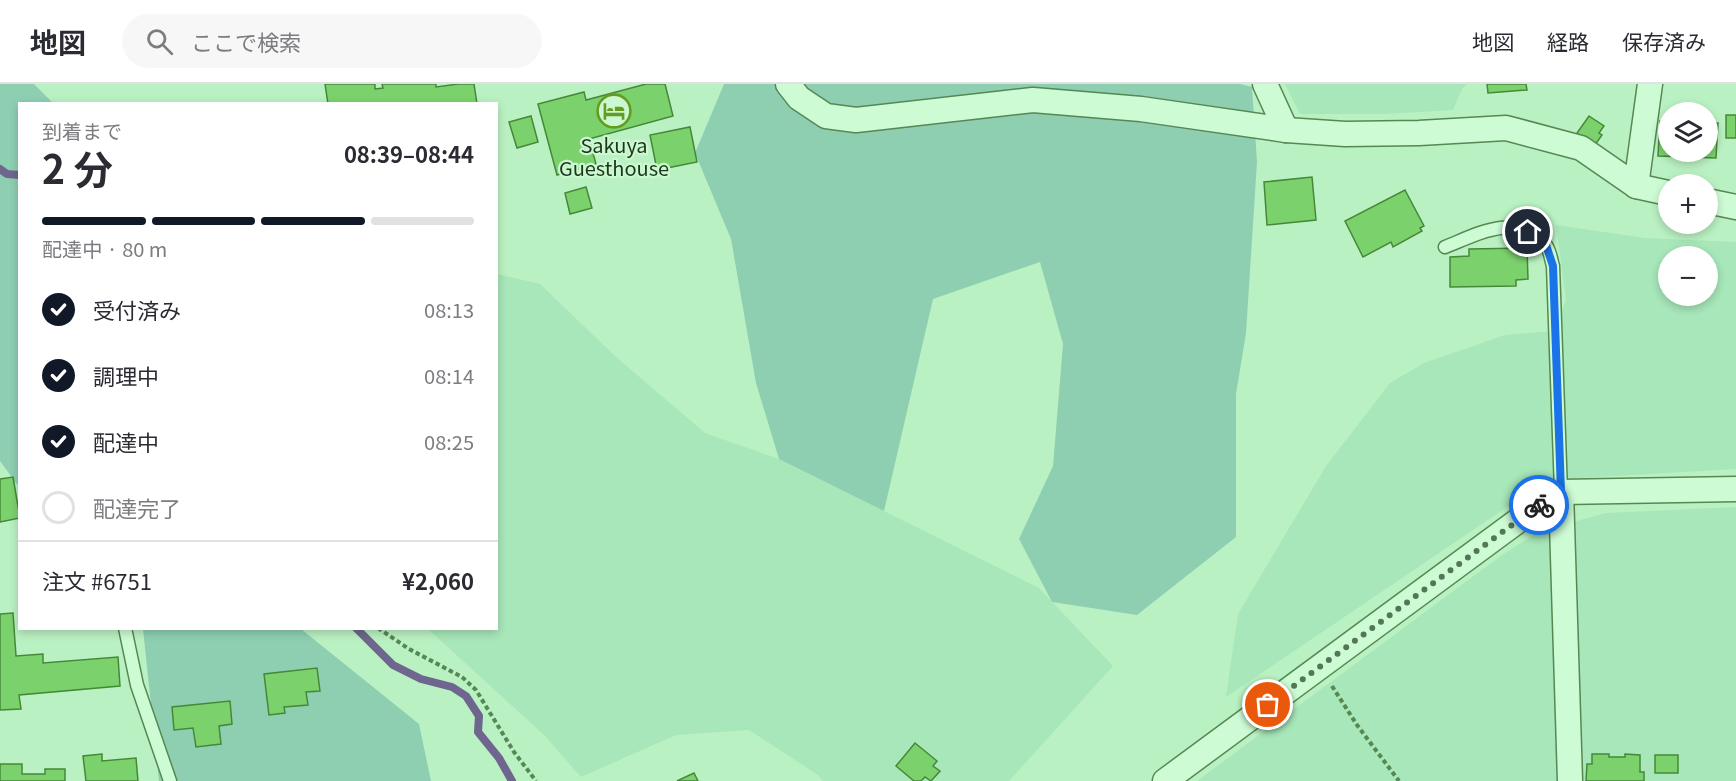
<!DOCTYPE html>
<html lang="ja">
<head>
<meta charset="utf-8">
<style>
	:root { --surface:#fff; --page:#f7f7f7; --text:#2b2b33; --muted:#7c7c81; --line:#e1e1e2; --accent:#111827 }
	body { margin:0; font-family:Georgia,"Noto Sans JP",serif; background:var(--page); color:var(--text); height:100vh; display:flex; flex-direction:column; font-size:22px; white-space:nowrap }
	* { box-sizing:border-box; margin:0 }
	p { font-size:20px; color:var(--muted) }
	.icon { flex:none; width:33px; height:33px; fill:none; stroke:currentColor; stroke-width:2; stroke-linecap:round; stroke-linejoin:round }
	.map { position:relative; flex:1; overflow:hidden }
	.details { position:absolute; left:18px; top:18px; width:480px; height:528px; display:flex; flex-direction:column; background:var(--surface); border-radius:0px; box-shadow:0 3px 9px #0003 }
	.details>* { flex:none }
	.fabs { position:absolute; left:1658px; top:18px; display:grid; gap:12px }
	.fabs a { display:grid; place-items:center; width:60px; height:60px; border-radius:50%; background:var(--surface); box-shadow:0 3px 9px #0003; font-size:30px }
	.pin { position:absolute; display:grid; place-items:center; width:51px; height:51px; color:#fff; margin:-26px; border:3px solid #fff; border-radius:50%; box-shadow:0 2px 6px #0007 }
	.courier { position:absolute; display:grid; place-items:center; width:60px; height:60px; margin:-30px; border:4px solid #1a73e8; border-radius:50%; background:#fff; color:#222; box-shadow:0 2px 8px #0007 }
	.head em { font-style:normal; font-weight:700 }
	.head div { display:flex; flex-direction:column-reverse }
	.head { display:flex; align-items:center; justify-content:space-between; height:102px; padding:0 24px }
	h1 { font-size:39px; font-weight:700; line-height:45px }
	.bar { display:grid; grid-template-columns:repeat(4,1fr); gap:9px 6px; align-content:center; height:72px; padding:0 24px }
	.bar i { height:8px; border-radius:4px; background:var(--line) }
	.bar .on { background:var(--accent) }
	.bar p { grid-column:span 4 }
	.line { display:flex; align-items:center; gap:15px; padding:0 24px; border-top:2px solid var(--line) }
	.line div { flex:1 }
	ol { padding:0 24px; list-style:none }
	li { display:flex; align-items:center; gap:18px; height:66px }
	li p { margin-inline-start:auto }
	li .icon { padding:6px; border-radius:50%; background:var(--accent); color:#fff; stroke-width:4 }
	li:last-child { color:var(--muted) }
	li i { width:33px; height:33px; border:3px solid var(--line); border-radius:50% }
	header { display:flex; align-items:center; gap:36px; box-sizing:border-box; height:84px; padding:0 30px; background:var(--surface); border-bottom:2px solid var(--line) }
	header strong { font-size:28px }
	nav { display:flex; gap:33px; margin-inline-start:auto; font-size:21px }
	.search { width:420px; height:54px; background:var(--page); display:flex; align-items:center; gap:15px; box-sizing:border-box; padding:0 21px; border-radius:33px; color:var(--muted); font-size:22px }
	.map>svg:first-child { display:block }
	.farmland { fill:#a7e7b9; fill-rule:evenodd }
	.green { fill:#8ecfb2 }
	.lines { fill:none; stroke-linecap:round; stroke-linejoin:round }
	.stream { stroke:#6e668e; stroke-width:8 }
	.building { fill:#7bd26d; stroke:#458938; stroke-width:1.5 }
	.lane-casing { stroke:#558853; stroke-width:15 }
	.street-casing { stroke:#558853; stroke-width:27 }
	.path { stroke:#558853; stroke-width:4; stroke-dasharray:4.5 3; stroke-linecap:butt }
	.lane { stroke:#cdfbd4; stroke-width:12 }
	.street { stroke:#cdfbd4; stroke-width:24 }
	.done { stroke:#537754; stroke-width:6; stroke-dasharray:0 10.8 }
	.route { stroke:#1a73e8; stroke-width:8 }
	.labels { text-anchor:middle; dominant-baseline:central; stroke-width:4.5; stroke-linejoin:round; paint-order:stroke }
	.poi-label { font-size:20px; fill:#1c3619; stroke:#caf8d1 }
</style>
</head>
<body>
<header>
<strong>地図</strong>
<div class="search"><svg class="icon" aria-label="search" viewBox="0 0 24 24"><circle cx="10" cy="10" r="6"/><path d="M15 15l6 6"/></svg>ここで検索</div>
<nav><a>地図</a><a>経路</a><a>保存済み</a></nav>
</header>
<div class="map">
<svg width="1736" height="697" viewBox="0 0 1736 697">
	<rect width="100%" height="100%" fill="#baf1c2"/>
	<g class="farmland">
		<polygon points="1285,0 1467,0 1462,5 1453,26 1384,30 1300,30"/>
		<path d="M1556,141L1645,154L1736,158V385L1547,396L1226,613L1238,530L1326,382L1390,299L1424,279L1505,251L1554,247L1566,216ZM1668,172H1707V212H1668Z"/>
		<polygon points="497,190 540,200 616,273 705,349 779,375 1039,504 1113,582 1009,697 823,697 818,691 749,646 676,651 581,693 544,651 428,545 496,544"/>
		<polygon points="1736,423 1736,697 1197,697 1502,471 1540,447 1606,429"/>
	</g>
	<g class="green">
		<polygon points="0,0 34,0 53,19 20,20 19,403 0,377"/>
		<polygon points="724,0 1240,0 1252,3 1257,78 1246,249 1236,310 1236,453 1137,531 1052,518 1019,455 1053,382 1063,260 1040,178 933,215 884,427 779,375 756,299 731,155 695,69"/>
		<polygon points="143,545 301,545 419,640 431,697 159,697"/>
	</g>
	<g class="lines">
		<g class="stream">
			<polyline points="0,85 7,90 20,91"/>
			<polyline points="356,544 393,581 421,595 452,603 466,612 479,632 478,648 499,674 512,697"/>
		</g>
	</g>
	<g class="building">
		<polygon points="325,0 375,0 375,5 383,4 382,0 436,0 436,3 458,0 474,0 477,20 328,20"/>
		<polygon points="646,0 665,0 673,32 589,55 596,80 557,91 538,20 584,8 586,16"/>
		<polygon points="1487,0 1526,0 1527,6 1488,9"/>
		<rect x="1726" y="31" width="10" height="23"/>
		<polygon points="531,32 538,58 517,64 509,38"/>
		<polygon points="1589,32 1604,42 1599,49 1602,51 1595,61 1577,49"/>
		<polygon points="1660,37 1668,37 1668,68 1707,68 1707,39 1718,39 1716,74 1658,72"/>
		<polygon points="690,43 697,78 657,86 650,51"/>
		<polygon points="1312,93 1316,136 1267,141 1264,98"/>
		<polygon points="586,103 592,124 570,130 565,109"/>
		<polygon points="1405,106 1424,142 1420,144 1422,147 1393,163 1391,158 1363,173 1345,137"/>
		<polygon points="1527,164 1528,195 1516,196 1516,202 1450,203 1450,173 1469,172 1469,165"/>
		<polygon points="13,393 20,434 0,438 0,395"/>
		<polygon points="13,529 16,572 43,570 43,579 118,573 120,602 19,611 21,625 0,626 0,530"/>
		<polygon points="317,584 320,607 306,608 308,621 284,623 285,629 269,631 264,590"/>
		<polygon points="230,617 232,640 219,642 221,660 196,663 193,644 174,646 172,623"/>
		<polygon points="915,659 937,677 933,682 940,687 931,697 925,693 921,697 914,697 896,682"/>
		<polygon points="102,670 102,677 136,674 138,697 86,697 83,672"/>
		<polygon points="1592,670 1609,670 1609,673 1625,673 1625,670 1640,671 1640,688 1644,688 1644,697 1586,697 1587,680 1592,680"/>
		<rect x="1655" y="671" width="23" height="18"/>
		<polygon points="0,680 22,680 22,690 45,690 45,685 65,685 65,697 0,697"/>
		<polygon points="694,689 698,697 677,697"/>
	</g>
	<g class="lines">
		<defs>
			<g id="lane">
				<path d="M1445,163C1478,150 1515,128 1545,160C1550,165 1551,176 1553,182L1561,408"/>
				<polyline points="125,544 137,601 170,697"/>
			</g>
			<g id="street">
				<polyline points="788,0 799,14 826,32 856,36 1033,16 1141,25 1286,46 1345,50 1419,49 1506,44 1581,64 1636,102 1668,109"/>
				<polyline points="1265,0 1286,46"/>
				<polyline points="1636,102 1650,0"/>
				<polyline points="1707,117 1736,123"/>
				<polyline points="1561,408 1570,697"/>
				<polyline points="1165,697 1542,419 1561,408 1736,405"/>
			</g>
		</defs>
		<use href="#lane" class="lane-casing"/>
		<use href="#street" class="street-casing"/>
		<g class="path">
			<polyline points="378,544 409,565 462,593 476,606 514,668 536,697"/>
			<polyline points="1332,602 1357,641 1399,697"/>
		</g>
		<use href="#lane" class="lane"/>
		<use href="#street" class="street"/>
	</g>
	<g class="lines">
		<polyline class="done" points="1268,621 1539,421"/>
		<polyline class="route" points="1528,148 1546,161 1553,182 1561,408 1539,421"/>
	</g>
	<defs>
		<symbol id="hotel-ring" viewBox="-11 -11 22 22"><circle r="9.5" fill="#caf8d1" stroke="#659b1f" stroke-width="1.5"/><path d="M-6-4.5h1.5V1H6V5H4.5V3h-9V5H-6ZM-4 0a1.8 1.8 0 1 1 3.6 0ZM.5 0V-2.5h3Q6-2.5 6 0Z" fill="#659b1f"/></symbol>
	</defs>
	<g fill-rule="evenodd">
		<use href="#hotel-ring" x="595" y="8" width="38" height="38"/>
	</g>
	<g class="labels">
		<g class="poi-label">
			<text x="614" y="60">Sakuya<tspan x="614" dy="23">Guesthouse</tspan></text>
		</g>
	</g>
</svg>
<div class="fabs">
<a><svg class="icon" aria-label="layers" viewBox="0 0 24 24"><path d="M12 4l9 5-9 5-9-5zM3 14l9 5 9-5"/></svg></a>
<a>+</a>
<a>−</a>
</div>
<div class="pin" style="left:1268px;top:621px;background:#ea580c"><svg class="icon" aria-label="bag" viewBox="0 0 24 24"><path d="M5 8h14l-1 12H6zM9 8a3 3 0 0 1 6 0"/></svg></div>
<div class="pin" style="left:1528px;top:148px;background:#1f2937"><svg class="icon" aria-label="home" viewBox="0 0 24 24"><path d="M3 11l9-7 9 7M6 9v11h12V9"/></svg></div>
<div class="courier" style="left:1539px;top:421px"><svg class="icon" aria-label="bike" viewBox="0 0 24 24"><circle cx="6" cy="16" r="4"/><circle cx="18" cy="16" r="4"/><path d="M6 16l4-8h5l3 8M10 8l3 8H6M13 5h3"/></svg></div>
<section class="details">
<div class="head"><div><h1>2 分</h1><p>到着まで</p></div><em>08:39–08:44</em></div>
<div class="bar"><i class="on"></i><i class="on"></i><i class="on"></i><i></i><p>配達中 · 80 m</p></div>
<ol>
<li><svg class="icon" aria-label="check" viewBox="0 0 24 24"><path d="M5 12l5 5 9-10"/></svg>受付済み<p>08:13</p></li>
<li><svg class="icon" aria-label="check" viewBox="0 0 24 24"><path d="M5 12l5 5 9-10"/></svg>調理中<p>08:14</p></li>
<li><svg class="icon" aria-label="check" viewBox="0 0 24 24"><path d="M5 12l5 5 9-10"/></svg>配達中<p>08:25</p></li>
<li><i></i>配達完了</li>
</ol>
<div class="line" style="height:78px"><div>注文 #6751</div><b>¥2,060</b></div>
</section>
</div>
</body>
</html>
